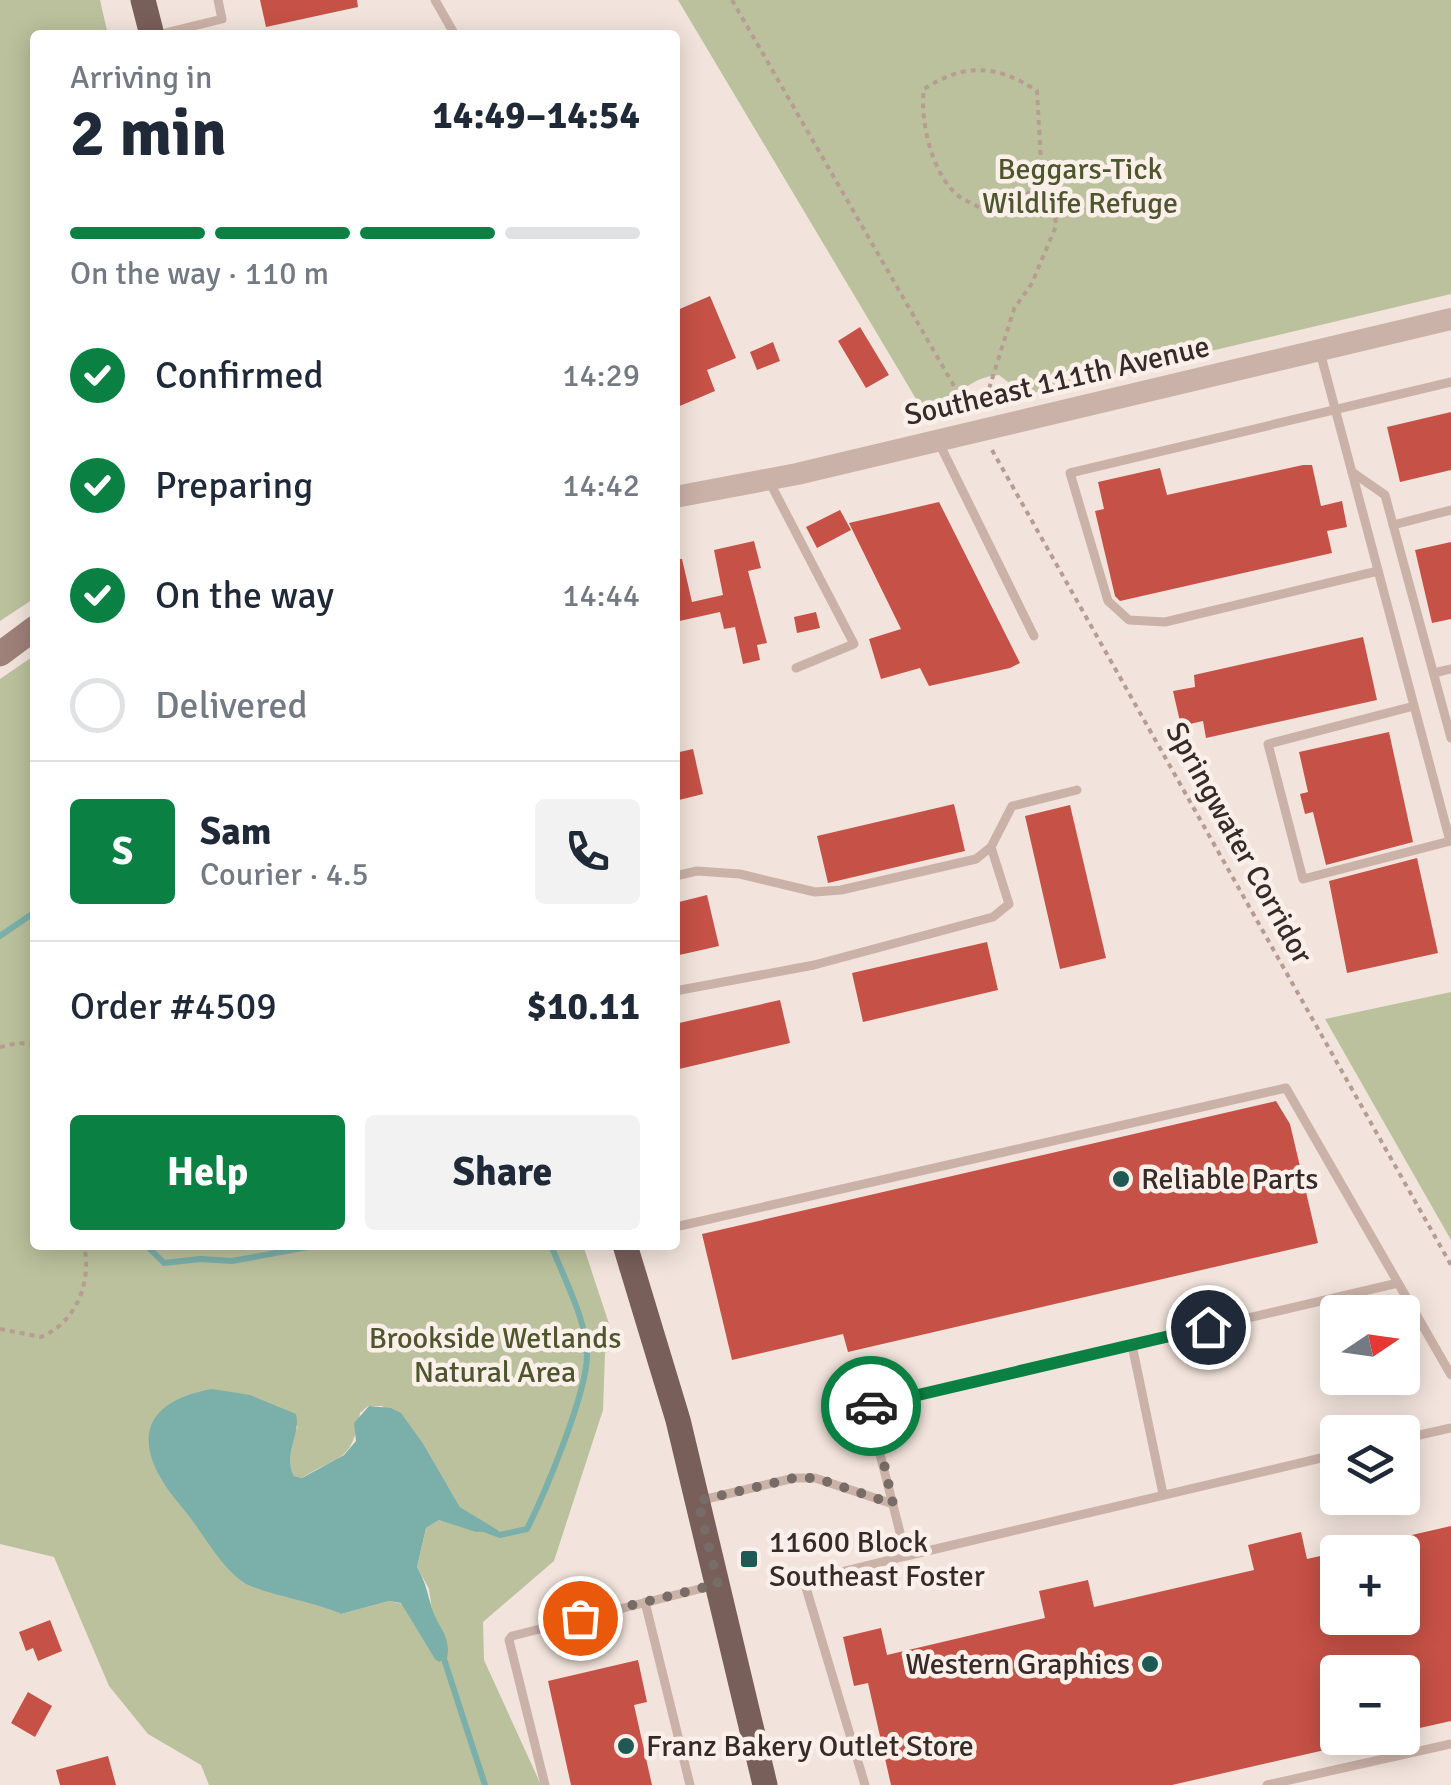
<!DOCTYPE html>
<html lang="en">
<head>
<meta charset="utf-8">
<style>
	:root { --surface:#fff; --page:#f2f2f3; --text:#1f2937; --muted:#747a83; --line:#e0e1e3; --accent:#0b8043 }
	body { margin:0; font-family:Signika,sans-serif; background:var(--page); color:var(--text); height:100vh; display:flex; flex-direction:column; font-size:38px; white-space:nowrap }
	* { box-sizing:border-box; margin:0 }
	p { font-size:32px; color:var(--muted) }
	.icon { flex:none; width:55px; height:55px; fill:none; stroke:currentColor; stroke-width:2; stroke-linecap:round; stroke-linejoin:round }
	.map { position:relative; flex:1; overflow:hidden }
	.panel { position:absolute; left:30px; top:30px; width:650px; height:1220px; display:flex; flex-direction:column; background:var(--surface); border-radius:10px; box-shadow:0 5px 25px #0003 }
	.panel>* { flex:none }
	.needle { width:65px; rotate:77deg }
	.buttons { position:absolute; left:1320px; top:1295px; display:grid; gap:20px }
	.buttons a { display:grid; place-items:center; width:100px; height:100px; border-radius:10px; background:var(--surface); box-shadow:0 5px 25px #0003; font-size:50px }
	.pin { position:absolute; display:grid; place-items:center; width:85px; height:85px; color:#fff; margin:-42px; border:5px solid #fff; border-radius:50%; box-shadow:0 2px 10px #0007 }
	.courier { position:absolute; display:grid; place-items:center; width:100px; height:100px; margin:-50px; border:8px solid #0b8043; border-radius:50%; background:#fff; color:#222; box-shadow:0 2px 12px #0007 }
	.summary em { font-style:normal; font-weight:700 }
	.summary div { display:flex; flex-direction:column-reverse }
	.summary { display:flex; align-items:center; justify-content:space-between; height:170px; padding:0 40px }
	h1 { font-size:65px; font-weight:700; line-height:75px }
	.bar { display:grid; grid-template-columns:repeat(4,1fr); gap:15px 10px; align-content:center; height:120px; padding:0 40px }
	.bar i { height:12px; border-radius:8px; background:var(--line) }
	.bar .current { background:var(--accent) }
	.bar p { grid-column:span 4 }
	.line { display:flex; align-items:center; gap:25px; padding:0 40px; border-top:2px solid var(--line) }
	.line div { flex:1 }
	.round { display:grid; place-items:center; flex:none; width:105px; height:105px; border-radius:10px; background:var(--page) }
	ol { padding:0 40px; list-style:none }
	li { display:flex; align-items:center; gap:30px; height:110px }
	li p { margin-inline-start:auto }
	li .icon { padding:10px; border-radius:50%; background:var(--accent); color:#fff; stroke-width:4 }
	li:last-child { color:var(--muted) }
	li i { width:55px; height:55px; border:5px solid var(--line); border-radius:50% }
	.action { display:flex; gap:20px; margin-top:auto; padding:20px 40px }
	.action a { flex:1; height:115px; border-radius:10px; background:var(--accent); color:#fff; font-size:40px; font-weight:700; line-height:115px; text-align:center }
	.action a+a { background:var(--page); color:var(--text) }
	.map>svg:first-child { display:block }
	.green { fill:#bbc19c; fill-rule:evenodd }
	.water { fill:#7bafa9 }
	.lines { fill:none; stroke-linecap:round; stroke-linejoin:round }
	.stream { stroke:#7bafa9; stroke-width:6 }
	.building { fill:#c65146 }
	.path { stroke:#b69c92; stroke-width:4; stroke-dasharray:5 5; stroke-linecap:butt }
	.service { stroke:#cbb2a8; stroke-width:9 }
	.tertiary { stroke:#cbb2a8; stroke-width:22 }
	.secondary { stroke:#9e8179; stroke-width:25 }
	.primary { stroke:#795f59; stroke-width:25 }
	.done { stroke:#786c67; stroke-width:10; stroke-dasharray:0 18 }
	.route { stroke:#0b8043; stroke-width:12 }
	.poi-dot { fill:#1e5953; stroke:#faefe9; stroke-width:4 }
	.labels { text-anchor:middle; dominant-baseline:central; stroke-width:9; stroke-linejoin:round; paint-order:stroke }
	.park-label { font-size:30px; fill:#4d562c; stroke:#faefe9 }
	.street-label { font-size:30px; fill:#372b28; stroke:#faefe9 }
	.poi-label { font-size:30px; fill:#372b28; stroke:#faefe9; text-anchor:start }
</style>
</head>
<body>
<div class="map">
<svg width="1451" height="1785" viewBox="0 0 1451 1785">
	<rect width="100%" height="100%" fill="#f2e4dc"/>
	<g class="green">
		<polygon points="0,0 100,0 108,35 35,35 35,598 0,621"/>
		<path d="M678,0H1451V294L1029,394L1027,389L1012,393L1008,382L999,375C977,377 967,386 950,400L958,414L928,419Z"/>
		<path d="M35,655V1245H583L617,1348L605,1353L603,1410L554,1561L483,1622L484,1660L541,1785H209L201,1765L148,1734L109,1686L54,1557L0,1544V679ZM368,1406H382L424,1445L460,1507L496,1530L439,1520L426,1528L417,1567L429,1589L432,1610L389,1601L341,1614L319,1603L242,1582L161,1479L153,1461L298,1426C289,1442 285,1460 294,1476L302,1478C340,1454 352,1463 360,1413Z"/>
		<polygon points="1451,992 1451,1240 1325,1019"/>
	</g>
	<path class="water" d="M212,1389L250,1395L296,1414C301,1436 282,1454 294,1476L302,1478L344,1455L356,1441L354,1423L369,1406L391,1408L401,1413L424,1445L460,1507L499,1531L476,1532L439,1520L426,1528L417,1567C426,1584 426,1588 431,1605C436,1626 452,1635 447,1658L439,1662L435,1659L401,1603L389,1601L341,1614C315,1601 258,1594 240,1580C221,1565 206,1539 192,1520C182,1506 168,1492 160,1477C131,1424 161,1398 212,1389Z"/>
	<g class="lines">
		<g class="stream">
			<polyline points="0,936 35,912"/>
			<polyline points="146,1245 164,1263 200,1259 232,1261 319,1245"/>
			<path d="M484,1529L500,1535L527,1529C545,1493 587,1393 587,1355C587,1321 563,1276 551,1245"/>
			<polyline points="442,1653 485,1785"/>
		</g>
	</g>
	<g class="building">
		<polygon points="260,0 357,0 358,7 266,27"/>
		<polygon points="710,296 736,358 707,370 715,391 675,408 675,311"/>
		<polygon points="860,327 889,375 866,388 838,341"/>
		<polygon points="773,342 780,361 757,370 750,352"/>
		<polygon points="1451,412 1451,470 1400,482 1387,427"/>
		<polygon points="1303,465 1312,465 1321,506 1342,501 1347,527 1327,531 1332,553 1120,601 1115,596 1095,511 1104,509 1098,482 1160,468 1167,495"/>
		<polygon points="939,502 1020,663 1010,668 929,686 920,668 881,679 869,639 901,629 849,523"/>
		<polygon points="840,510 851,530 817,548 806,527"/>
		<polygon points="754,541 761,568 748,571 767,643 757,645 760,660 743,664 735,627 724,629 720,612 675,622 675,559 682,559 692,602 723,595 714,550"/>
		<polygon points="1451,542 1451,619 1432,623 1415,550"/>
		<polygon points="816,612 820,628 797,633 794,617"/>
		<polygon points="1363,637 1377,700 1206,738 1203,721 1181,726 1173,691 1195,687 1194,675"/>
		<polygon points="1389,732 1413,842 1326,865 1313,812 1305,814 1300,794 1308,792 1299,752"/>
		<polygon points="693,749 703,794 675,801 675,753"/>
		<polygon points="954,804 965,851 828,883 817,836"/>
		<polygon points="1070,805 1106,958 1060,969 1025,816"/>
		<polygon points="1417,858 1438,953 1347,973 1329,881"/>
		<polygon points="707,895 719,946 675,956 675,903"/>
		<polygon points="987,942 998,990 863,1022 852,973"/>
		<polygon points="780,1000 790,1043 675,1070 675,1024"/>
		<polygon points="1276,1101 1290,1124 1318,1243 848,1352 843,1334 732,1360 702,1234"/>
		<polygon points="1451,1526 1451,1721 1402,1732 1402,1672 1338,1672 1338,1747 1172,1785 891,1785 868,1683 854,1686 843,1637 881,1628 887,1655 1045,1618 1039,1591 1088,1580 1094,1607 1254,1570 1248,1545 1301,1532 1307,1559 1338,1552 1338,1618 1402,1618 1402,1552 1365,1552 1364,1546"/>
		<polygon points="50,1620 62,1651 38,1661 33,1648 26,1651 19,1632"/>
		<polygon points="638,1660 647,1702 634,1705 652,1785 571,1785 548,1681"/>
		<polygon points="28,1692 52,1706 35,1737 11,1723"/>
		<polygon points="108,1756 116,1785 60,1785 56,1770"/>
	</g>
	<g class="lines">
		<g class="path">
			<polyline points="732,0 969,412"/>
			<path d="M965,405L988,392L1014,309L1032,283L1056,226L1054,204L1041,162L1037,91C997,64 964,63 924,89C919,120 933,178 960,197C971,204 984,209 995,215L1033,190L1041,162"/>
			<polyline points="992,450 1451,1265"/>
			<polyline points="0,1047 18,1043 35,1044"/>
			<path d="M0,1329L41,1337C77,1322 92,1281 84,1245"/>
		</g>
		<g class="service">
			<polyline points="435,0 455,35"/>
			<polyline points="157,35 222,19 218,0"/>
			<polyline points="1320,352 1450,841 1303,879 1268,744 1414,706"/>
			<polyline points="938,441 1034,636"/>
			<polyline points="1352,472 1385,495 1451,738"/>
			<polyline points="769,481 854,644 796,668"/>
			<polyline points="1393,525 1451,510"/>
			<polyline points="1378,571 1165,622 1129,620 1108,601 1070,473 1451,382"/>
			<polyline points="1434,673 1451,669"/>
			<polyline points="675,876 697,871 740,874 815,892 841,890 976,859 991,847 1012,806 1077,790"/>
			<polyline points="675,991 814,965 993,917 1009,904 991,847"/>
			<polyline points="675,1227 1286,1088 1451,1375"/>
			<polyline points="1132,1345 1163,1494"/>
			<polyline points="1402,1439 1451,1428"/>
			<polyline points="1338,1454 906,1556 868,1407 1398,1283"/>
			<polyline points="698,1501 794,1478 815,1478 893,1504"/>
			<polyline points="645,1602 690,1785"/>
			<polyline points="545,1785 509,1640 512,1636 715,1585"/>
			<polyline points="865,1785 804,1581 906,1556"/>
			<polyline points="1267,1785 1451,1744"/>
		</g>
		<polyline class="tertiary" points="675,497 797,474 1451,319"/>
		<polyline class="secondary" points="0,654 35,628"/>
		<g class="primary">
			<polyline points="143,0 152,35"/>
			<polyline points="625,1245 678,1420 765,1785"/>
		</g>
	</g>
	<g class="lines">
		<polyline class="done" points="580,1618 718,1584 698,1501 794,1478 816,1478 893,1504 871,1406"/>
		<polyline class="route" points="871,1406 1208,1327"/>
	</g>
	<g class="poi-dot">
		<circle cx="1121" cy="1179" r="10"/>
		<rect x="739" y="1549" width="20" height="20" rx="5"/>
		<circle cx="1150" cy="1664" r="10"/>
		<circle cx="626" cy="1746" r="10"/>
	</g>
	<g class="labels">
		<g class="park-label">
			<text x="1080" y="169">Beggars-Tick<tspan x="1080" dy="34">Wildlife Refuge</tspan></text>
			<text x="495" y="1338">Brookside Wetlands<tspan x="495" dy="34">Natural Area</tspan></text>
		</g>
		<g class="street-label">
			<text transform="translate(1057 381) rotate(-13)">Southeast 111th Avenue</text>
			<text transform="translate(1239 843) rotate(61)">Springwater Corridor</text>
		</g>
		<g class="poi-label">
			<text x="1141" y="1179">Reliable Parts</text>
			<text x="769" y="1542">11600 Block<tspan x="769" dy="34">Southeast Foster</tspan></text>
			<text x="1130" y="1664" text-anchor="end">Western Graphics</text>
			<text x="646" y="1746">Franz Bakery Outlet Store</text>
		</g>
	</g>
</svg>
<div class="buttons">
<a><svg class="needle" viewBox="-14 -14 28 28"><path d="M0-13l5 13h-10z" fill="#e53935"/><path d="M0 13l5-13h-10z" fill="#747a83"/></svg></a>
<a><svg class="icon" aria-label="layers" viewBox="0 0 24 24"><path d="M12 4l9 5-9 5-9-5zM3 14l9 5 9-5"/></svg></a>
<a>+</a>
<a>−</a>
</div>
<div class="pin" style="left:580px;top:1618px;background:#ea580c"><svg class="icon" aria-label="bag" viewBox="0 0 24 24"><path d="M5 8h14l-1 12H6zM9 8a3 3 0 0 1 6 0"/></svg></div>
<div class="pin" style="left:1208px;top:1327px;background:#1f2937"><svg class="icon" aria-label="home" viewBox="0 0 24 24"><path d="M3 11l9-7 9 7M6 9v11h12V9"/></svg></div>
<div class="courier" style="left:871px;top:1406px"><svg class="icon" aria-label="car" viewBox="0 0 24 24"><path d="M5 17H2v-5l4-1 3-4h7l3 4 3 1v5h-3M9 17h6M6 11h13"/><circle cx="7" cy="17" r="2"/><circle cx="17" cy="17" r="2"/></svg></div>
<section class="panel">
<div class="summary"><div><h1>2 min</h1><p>Arriving in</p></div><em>14:49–14:54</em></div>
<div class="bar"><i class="current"></i><i class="current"></i><i class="current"></i><i></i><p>On the way · 110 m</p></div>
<ol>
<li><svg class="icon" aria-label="check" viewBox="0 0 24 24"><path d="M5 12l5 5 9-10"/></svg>Confirmed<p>14:29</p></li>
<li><svg class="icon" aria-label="check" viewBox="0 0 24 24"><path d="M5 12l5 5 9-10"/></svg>Preparing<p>14:42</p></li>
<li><svg class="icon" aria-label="check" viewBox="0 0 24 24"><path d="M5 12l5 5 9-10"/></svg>On the way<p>14:44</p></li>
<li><i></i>Delivered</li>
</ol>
<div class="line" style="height:180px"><b class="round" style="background:var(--accent);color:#fff">S</b><div><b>Sam</b><p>Courier · 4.5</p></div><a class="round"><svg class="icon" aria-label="phone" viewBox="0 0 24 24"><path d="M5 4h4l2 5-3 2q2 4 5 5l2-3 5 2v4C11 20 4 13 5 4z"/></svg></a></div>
<div class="line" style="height:130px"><div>Order #4509</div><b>$10.11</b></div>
<div class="action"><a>Help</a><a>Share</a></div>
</section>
</div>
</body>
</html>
